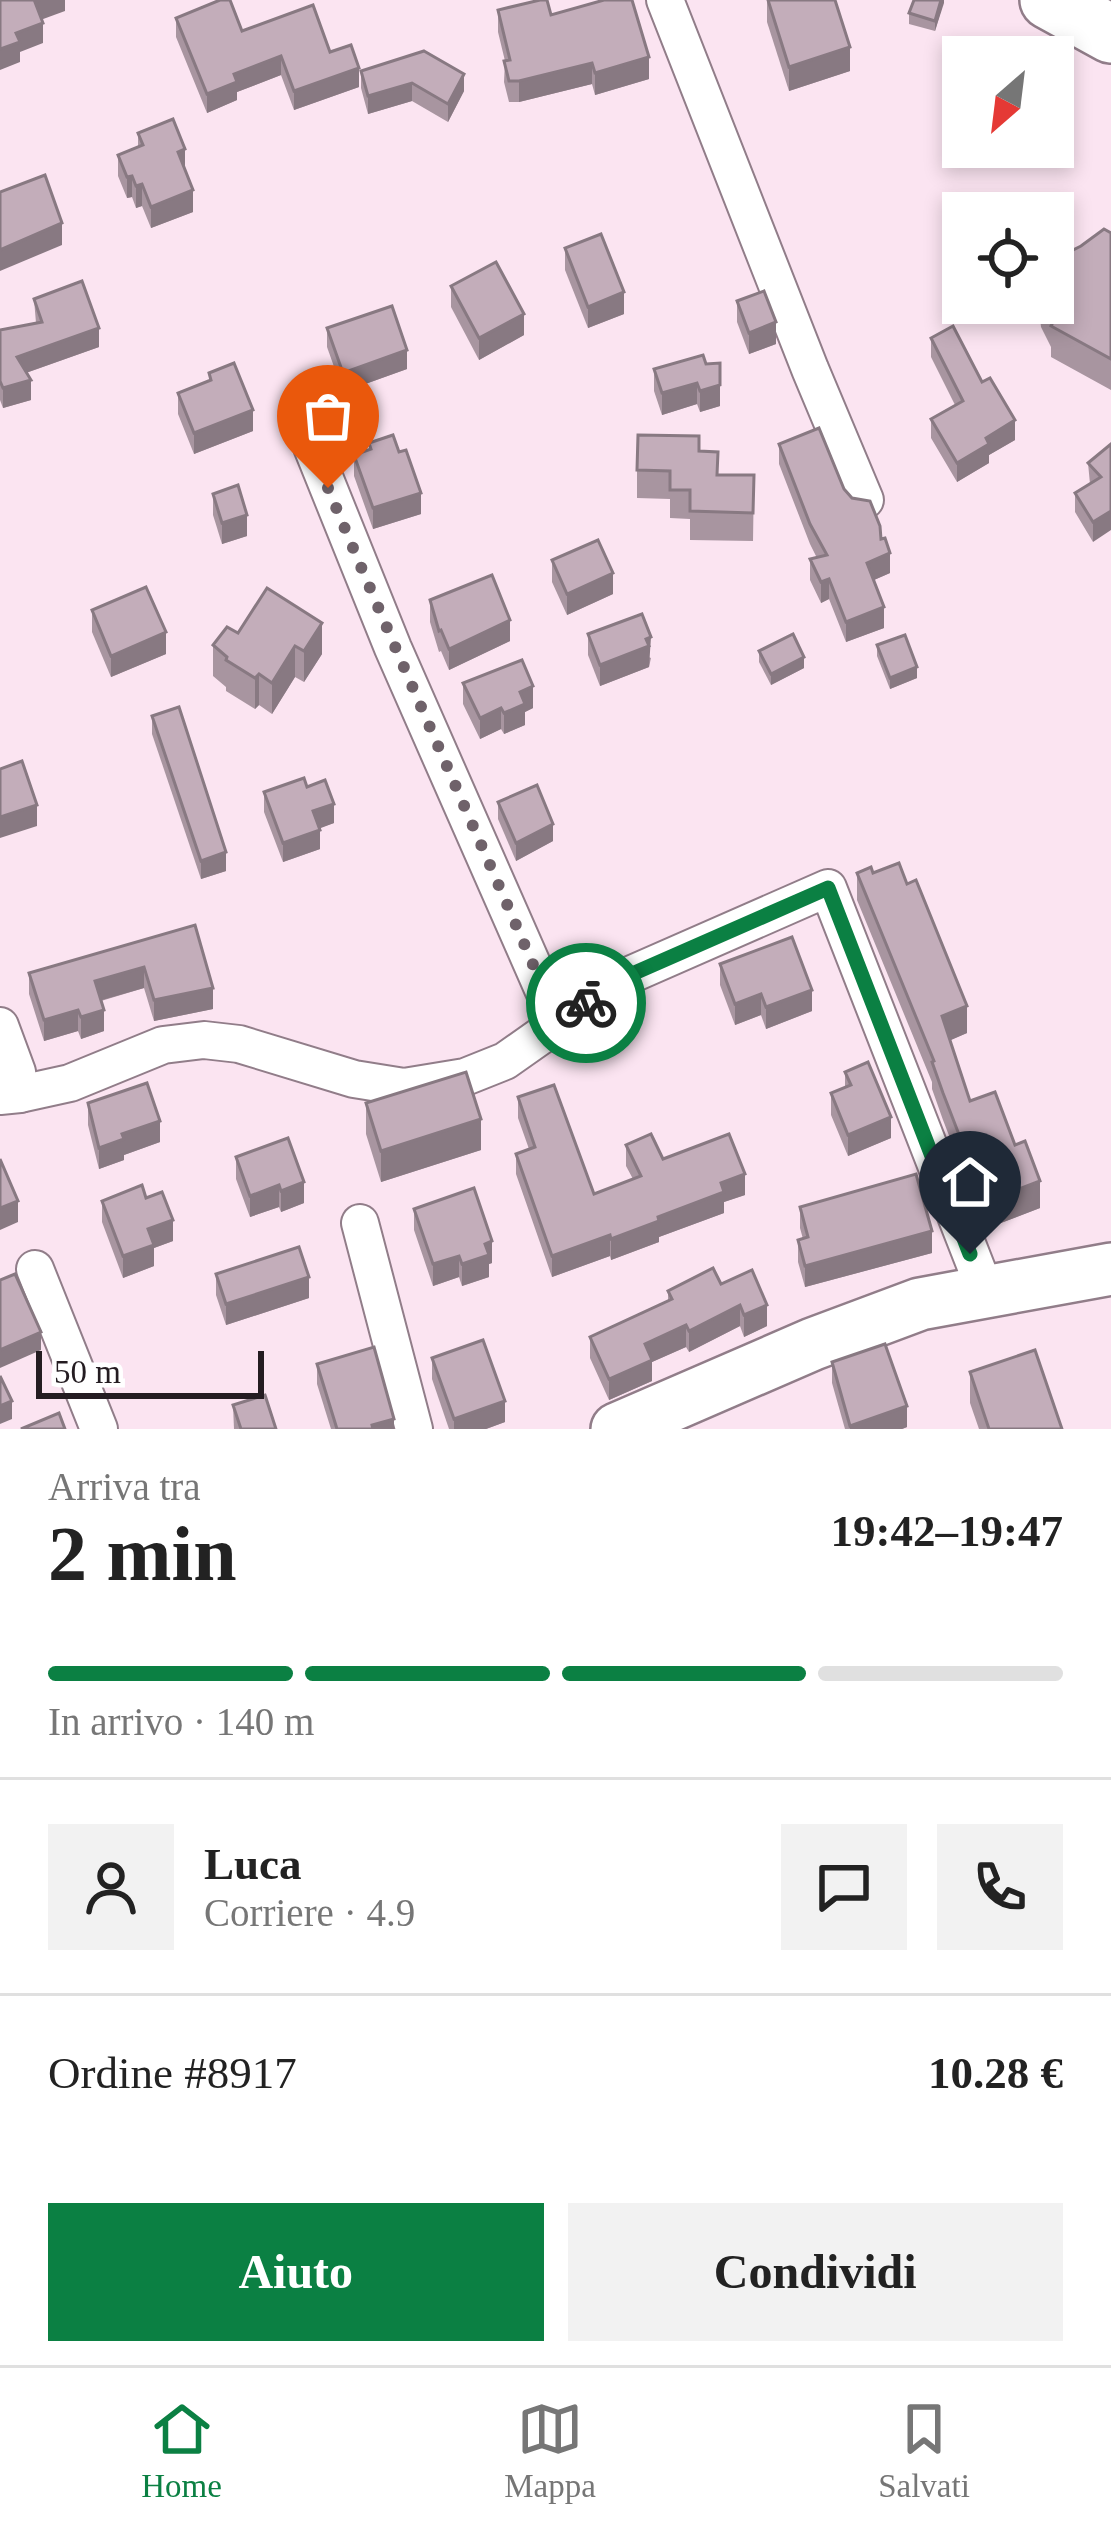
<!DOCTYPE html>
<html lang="it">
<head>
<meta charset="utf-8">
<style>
	:root { --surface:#fff; --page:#f2f2f2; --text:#222; --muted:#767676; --line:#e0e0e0; --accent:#0b8043 }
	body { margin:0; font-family:"Times New Roman",serif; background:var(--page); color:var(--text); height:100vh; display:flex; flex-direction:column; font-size:45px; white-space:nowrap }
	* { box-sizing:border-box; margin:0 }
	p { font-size:39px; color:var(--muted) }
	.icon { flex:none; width:66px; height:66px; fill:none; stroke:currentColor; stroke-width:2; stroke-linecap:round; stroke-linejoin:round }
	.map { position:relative; height:1429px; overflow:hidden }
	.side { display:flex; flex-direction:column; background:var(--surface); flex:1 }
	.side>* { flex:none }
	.needle { width:78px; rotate:208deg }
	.controls { position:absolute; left:942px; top:36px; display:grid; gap:24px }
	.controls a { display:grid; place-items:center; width:132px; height:132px; border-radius:0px; background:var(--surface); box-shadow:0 6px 18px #0003; font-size:60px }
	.scale { position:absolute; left:36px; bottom:30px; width:228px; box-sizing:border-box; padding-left:12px; border:6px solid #241c21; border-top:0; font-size:33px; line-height:42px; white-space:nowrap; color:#241c21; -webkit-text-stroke:9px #fff; paint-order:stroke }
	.pin { position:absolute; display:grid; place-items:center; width:102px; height:102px; color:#fff; margin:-123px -51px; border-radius:50% 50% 50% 0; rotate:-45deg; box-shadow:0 0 12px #0007 }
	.pin .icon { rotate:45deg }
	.courier { position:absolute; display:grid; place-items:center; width:120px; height:120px; margin:-60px; border:9px solid #0b8043; border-radius:50%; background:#fff; color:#222; box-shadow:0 3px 15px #0007 }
	.head em { font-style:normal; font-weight:800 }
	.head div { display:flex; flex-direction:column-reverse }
	.head { display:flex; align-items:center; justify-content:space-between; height:204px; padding:0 48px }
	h1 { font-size:78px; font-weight:800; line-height:90px }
	.bar { display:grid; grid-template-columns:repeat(4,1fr); gap:18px 12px; align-content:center; height:144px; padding:0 48px }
	.bar i { height:15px; border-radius:9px; background:var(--line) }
	.bar .selected { background:var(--accent) }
	.bar p { grid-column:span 4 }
	.line { display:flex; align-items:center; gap:30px; padding:0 48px; border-top:3px solid var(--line) }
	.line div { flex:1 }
	.round { display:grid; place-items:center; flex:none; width:126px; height:126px; border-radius:0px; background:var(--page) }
	.cta { display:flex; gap:24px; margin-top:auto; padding:24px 48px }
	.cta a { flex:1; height:138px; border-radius:0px; background:var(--accent); color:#fff; font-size:48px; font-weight:800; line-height:138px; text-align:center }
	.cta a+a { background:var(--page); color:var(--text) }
	.dock { display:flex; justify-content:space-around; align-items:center; height:168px; border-top:3px solid var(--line); background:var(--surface); font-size:33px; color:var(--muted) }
	.dock a { display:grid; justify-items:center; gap:6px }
	.dock .selected { color:var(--accent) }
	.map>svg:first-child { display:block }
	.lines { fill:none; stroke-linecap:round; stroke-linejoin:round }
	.street-casing { stroke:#917d89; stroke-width:40 }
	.secondary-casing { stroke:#917d89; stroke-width:56 }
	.primary-casing { stroke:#917d89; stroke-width:62 }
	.street { stroke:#fff; stroke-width:36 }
	.secondary { stroke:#fff; stroke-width:51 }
	.primary { stroke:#fff; stroke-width:57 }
	.wall { fill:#a895a0 }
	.shaded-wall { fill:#887982 }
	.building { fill:#c3adba; stroke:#887982; stroke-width:3 }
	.done { stroke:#6f626a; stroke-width:12; stroke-dasharray:0 21.6 }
	.route { stroke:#0b8043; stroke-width:15 }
</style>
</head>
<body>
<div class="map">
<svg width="1111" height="1429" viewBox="0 0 1111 1429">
	<rect width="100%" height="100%" fill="#fbe4f1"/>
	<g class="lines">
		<defs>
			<g id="street">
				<polyline points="665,0 810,369 865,500"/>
				<polyline points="312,447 393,648 558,1023"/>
				<polyline points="0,1026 17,1072 20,1094"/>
				<polyline points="0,1096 20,1094 70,1083 163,1045 204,1040 239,1044 354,1079 404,1087 465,1077 505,1061 623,978 828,888 985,1290"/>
				<polyline points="360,1223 414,1429"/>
				<polyline points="35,1269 99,1429"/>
			</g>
			<polyline id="secondary" points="617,1429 813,1344 920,1304 1111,1269"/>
			<polyline id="primary" points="1049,0 1111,34"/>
		</defs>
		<use href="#street" class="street-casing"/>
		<use href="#secondary" class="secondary-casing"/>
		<use href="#primary" class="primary-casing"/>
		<use href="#street" class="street"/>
		<use href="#secondary" class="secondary"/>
		<use href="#primary" class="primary"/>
	</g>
	<g class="wall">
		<polygon points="767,0 850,71 789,91 767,22"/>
		<polygon points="944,0 935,31 909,24 909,13"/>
		<polygon points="498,10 551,15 649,79 595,95 592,84 519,102 509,102 504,82 505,61 498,32"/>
		<polygon points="176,18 242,31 330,52 359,87 294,110 281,75 237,92 237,100 207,113 176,37"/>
		<polygon points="361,71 464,91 448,122 412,101 368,114 361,88"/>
		<polygon points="138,133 185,171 193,212 151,228 142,206 136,208 132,197 127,198 118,176 118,155 138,147"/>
		<polygon points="1111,233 1111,390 1051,357 1051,347 1041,327 1040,318 1040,303 1053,303"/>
		<polygon points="565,248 624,314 588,328 565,270"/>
		<polygon points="451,286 524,335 479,360 451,307"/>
		<polygon points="34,299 99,347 26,373 31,400 3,408 0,400 0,330 36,323"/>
		<polygon points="737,301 776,344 749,354 737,322"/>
		<polygon points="327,328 407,369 343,392 327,347"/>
		<polygon points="931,338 982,382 1015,440 989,455 989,463 957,482 931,438 931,419 955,405 931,357"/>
		<polygon points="703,355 720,406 700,412 697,404 662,415 654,391 654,369"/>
		<polygon points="209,373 253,431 194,454 178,414 178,393 209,381"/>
		<polygon points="369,443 421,514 373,529 354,476 354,455 369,450"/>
		<polygon points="779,444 844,489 881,539 890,573 874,580 884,628 846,642 829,599 821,603 810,580 810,559 817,558 810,544 779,464"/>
		<polygon points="1111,444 1093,542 1075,512 1075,493 1090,484 1088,463"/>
		<polygon points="699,451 718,475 754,475 753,541 690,540 690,519 670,518 670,499 637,498 637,470"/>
		<polygon points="213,494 247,536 222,544 213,515"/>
		<polygon points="552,560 613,594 567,615 552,582"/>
		<polygon points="430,600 510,641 449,670 441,651 439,652 430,622"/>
		<polygon points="92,610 166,654 111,677 92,632"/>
		<polygon points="238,633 322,654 304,682 295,677 272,714 259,705 255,709 226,691 226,687 213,676 213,645"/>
		<polygon points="588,634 651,658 649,667 600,686 588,655"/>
		<polygon points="877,645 917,678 890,689 877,656"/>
		<polygon points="759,651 804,668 771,685 759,662"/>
		<polygon points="463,683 533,708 525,712 525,725 504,734 501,729 480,739 463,704"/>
		<polygon points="152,716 226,871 201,879 152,734"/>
		<polygon points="307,787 334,823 319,828 320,849 283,862 264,812 264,792"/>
		<polygon points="498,802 553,841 516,861 498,819"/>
		<polygon points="857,873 967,1033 950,1040 970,1101 1015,1145 1040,1208 985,1229 943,1120 932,1089 932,1082 857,900"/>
		<polygon points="195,925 213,1009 154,1021 144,988 101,1001 104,1031 81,1039 78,1031 44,1041 29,994 29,973"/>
		<polygon points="720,964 812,1011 766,1029 761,1015 735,1025 720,985"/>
		<polygon points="845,1072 891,1138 848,1156 831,1115 831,1093 845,1087"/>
		<polygon points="518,1097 594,1194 633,1179 626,1166 626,1145 745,1195 724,1202 724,1213 659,1237 659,1242 611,1260 610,1256 552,1277 516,1174 516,1154 529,1149 518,1118"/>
		<polygon points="88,1103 160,1142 124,1155 124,1160 99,1169 88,1125"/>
		<polygon points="366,1103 481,1150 381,1182 366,1134"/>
		<polygon points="236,1157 304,1203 281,1212 279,1207 250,1217 236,1179"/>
		<polygon points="146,1198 173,1241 154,1248 154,1266 123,1278 102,1222 102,1201"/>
		<polygon points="800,1207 932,1253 805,1287 798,1262 798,1240 803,1239 800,1228"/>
		<polygon points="414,1209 492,1263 489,1264 489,1277 462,1286 459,1277 433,1286 414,1230"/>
		<polygon points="216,1274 309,1298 226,1325 216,1295"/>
		<polygon points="721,1284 767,1326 744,1337 740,1326 689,1352 686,1347 652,1362 652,1381 609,1400 590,1358 590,1337 668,1301 668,1291"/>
		<polygon points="432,1358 505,1422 486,1429 449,1429 432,1379"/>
		<polygon points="832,1362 907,1427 902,1429 845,1429 832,1383"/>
		<polygon points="317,1364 394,1429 331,1429 317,1384"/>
		<polygon points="970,1372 1062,1429 979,1429 970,1403"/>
		<polygon points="233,1405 276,1429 234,1429"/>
	</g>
	<g class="shaded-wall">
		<polygon points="40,0 65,0 65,11 35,22 35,2"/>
		<polygon points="941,0 944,0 944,3 935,31 935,21"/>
		<polygon points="43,23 43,43 20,52 20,62 0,70 0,49 16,33"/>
		<polygon points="850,47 850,71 789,91 789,67"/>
		<polygon points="281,56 281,75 237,92 237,100 207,113 207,94 234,74"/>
		<polygon points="649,57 649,79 595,95 595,73"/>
		<polygon points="592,63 592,84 519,102 519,81"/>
		<polygon points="359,68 359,87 294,110 294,91"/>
		<polygon points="464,74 464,91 448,122 448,104"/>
		<polygon points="412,83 412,101 368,114 368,96"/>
		<polygon points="185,149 185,170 178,152"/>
		<polygon points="132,176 132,197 127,198 127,177"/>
		<polygon points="142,184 142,206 136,208 136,186"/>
		<polygon points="193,190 193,212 151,228 151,207"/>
		<polygon points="62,223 62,245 0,271 0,250"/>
		<polygon points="624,292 624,314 588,328 588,307"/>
		<polygon points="524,314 524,335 479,360 479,338"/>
		<polygon points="776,322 776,344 749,354 749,333"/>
		<polygon points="99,328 99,347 17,376 17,357"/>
		<polygon points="407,350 407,369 343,392 343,373"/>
		<polygon points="720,363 720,406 700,412 700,391"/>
		<polygon points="31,380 31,400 3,408 3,388"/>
		<polygon points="697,383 697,404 662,415 662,393"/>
		<polygon points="253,410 253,431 194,454 194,433"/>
		<polygon points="1015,420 1015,440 989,455 989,463 957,482 957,463 986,438"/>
		<polygon points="421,493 421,514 373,529 373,508"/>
		<polygon points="1111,511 1111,530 1093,542 1093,522"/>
		<polygon points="247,515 247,536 222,544 222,523"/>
		<polygon points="890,553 890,573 867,583 867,563"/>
		<polygon points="613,573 613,594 567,615 567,594"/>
		<polygon points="829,579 829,599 821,603 821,582"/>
		<polygon points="884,607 884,628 846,642 846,622"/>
		<polygon points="510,620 510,641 449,670 449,649"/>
		<polygon points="322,623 322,654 304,682 304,651"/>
		<polygon points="166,632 166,654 111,677 111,656"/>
		<polygon points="651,637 649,667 600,686 600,665"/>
		<polygon points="295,646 295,677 272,714 272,683"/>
		<polygon points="804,657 804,668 771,685 771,674"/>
		<polygon points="917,667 917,678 890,689 890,678"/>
		<polygon points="259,674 259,705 255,709 255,678"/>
		<polygon points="533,686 533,708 525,712 525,725 504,734 504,713 520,692"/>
		<polygon points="501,708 501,729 480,739 480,718"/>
		<polygon points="334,804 334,823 313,831 313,811"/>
		<polygon points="37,805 37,826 0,838 0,817"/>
		<polygon points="553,824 553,841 516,861 516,843"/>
		<polygon points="320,830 320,849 283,862 283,843"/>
		<polygon points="226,852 226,871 201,879 201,861"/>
		<polygon points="144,967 144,988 95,1002 95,981"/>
		<polygon points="213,988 213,1009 154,1021 154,1000"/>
		<polygon points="812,990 812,1011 766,1029 766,1007"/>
		<polygon points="761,994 761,1015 735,1025 735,1004"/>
		<polygon points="967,1006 967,1033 942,1044 942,1016"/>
		<polygon points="78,1010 78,1031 44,1041 44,1020"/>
		<polygon points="104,1010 104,1031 81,1039 81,1017"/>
		<polygon points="891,1117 891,1138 848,1156 848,1135"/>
		<polygon points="481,1119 481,1150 381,1182 381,1151"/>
		<polygon points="160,1121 160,1142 124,1155 124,1160 99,1169 99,1148 122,1134"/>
		<polygon points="745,1174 745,1195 724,1202 724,1213 659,1237 659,1242 611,1260 611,1239 658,1217 721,1183"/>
		<polygon points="1040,1181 1040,1208 985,1229 985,1202"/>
		<polygon points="304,1182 304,1203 281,1212 281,1191"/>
		<polygon points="279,1185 279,1207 250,1217 250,1196"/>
		<polygon points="18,1201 18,1222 0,1230 0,1208"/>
		<polygon points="173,1220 173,1241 154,1248 154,1266 123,1278 123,1256 148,1229"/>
		<polygon points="932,1231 932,1253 805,1287 805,1266"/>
		<polygon points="610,1235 610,1256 552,1277 552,1256"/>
		<polygon points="492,1241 492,1263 489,1264 489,1277 462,1286 462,1264 485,1244"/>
		<polygon points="459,1256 459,1277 433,1286 433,1264"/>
		<polygon points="309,1277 309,1298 226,1325 226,1304"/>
		<polygon points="740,1305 740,1326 689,1352 689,1331"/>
		<polygon points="767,1305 767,1326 744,1337 744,1315"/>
		<polygon points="686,1325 686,1347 652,1362 652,1381 609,1400 609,1379 645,1344"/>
		<polygon points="41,1332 41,1350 0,1368 0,1350"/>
		<polygon points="12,1401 12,1419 0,1424 0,1406"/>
		<polygon points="505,1401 505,1422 486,1429 454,1429 454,1419"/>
		<polygon points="907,1406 907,1427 902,1429 850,1429 850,1426"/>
		<polygon points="394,1419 394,1429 372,1429 372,1425"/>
	</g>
	<g class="building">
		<polygon points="0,0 40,0 35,2 43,23 16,33 20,42 0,49"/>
		<polygon points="220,0 230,0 242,31 313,5 330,52 351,45 359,68 294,91 281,56 234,74 237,82 207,94 176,18"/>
		<polygon points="540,0 547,0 551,15 604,0 632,0 649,57 595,73 592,63 519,81 509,81 504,61 510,60 498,10"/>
		<polygon points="768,0 835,0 850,47 789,67"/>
		<polygon points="914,0 941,0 935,21 909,13"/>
		<polygon points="424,51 464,74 448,104 412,83 368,96 361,71"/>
		<polygon points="173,119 185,149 178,152 193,190 151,207 142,184 136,186 132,176 127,177 118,155 143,145 138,133"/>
		<polygon points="45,175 62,223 0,250 0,192"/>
		<polygon points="1104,229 1111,233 1111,359 1051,326 1054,320 1044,303 1053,303 1053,263 1059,257 1081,246"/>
		<polygon points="601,234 624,292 588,307 565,248"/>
		<polygon points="496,262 524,314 479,338 451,286"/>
		<polygon points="82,281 99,328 17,357 31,380 3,388 0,381 0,330 42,322 34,299"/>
		<polygon points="764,291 776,322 749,333 737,301"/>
		<polygon points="392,306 407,350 343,373 327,328"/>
		<polygon points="953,326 982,382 990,378 1015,420 986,438 989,444 957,463 931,419 963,401 931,338"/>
		<polygon points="703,355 706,364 720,363 720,385 700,391 697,383 662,393 654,369"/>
		<polygon points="234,363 253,410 194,433 178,393 211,380 209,373"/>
		<polygon points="819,428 844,489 852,498 870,501 880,526 881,539 885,538 890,553 867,563 884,607 846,622 829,579 821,582 810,559 827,555 810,524 779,444"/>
		<polygon points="393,435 399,452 406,450 421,493 373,508 354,455 371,449 369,443"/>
		<polygon points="638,435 699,436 699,451 718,452 717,475 754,475 753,513 690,511 690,490 670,490 670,471 637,470"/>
		<polygon points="1111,444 1111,511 1093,522 1075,493 1101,477 1088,463"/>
		<polygon points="238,485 247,515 222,523 213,494"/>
		<polygon points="598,540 613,573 567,594 552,560"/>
		<polygon points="492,575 510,620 449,649 441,630 439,631 430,600"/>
		<polygon points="146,587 166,632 111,656 92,610"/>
		<polygon points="267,588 322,623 304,651 295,646 272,683 259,674 255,678 226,660 227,657 213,645 227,627 238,633"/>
		<polygon points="642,614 651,637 646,639 649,646 600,665 588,634"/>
		<polygon points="793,634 804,657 771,674 759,651"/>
		<polygon points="905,635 917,667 890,678 877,645"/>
		<polygon points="522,660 533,686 520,692 525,704 504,713 501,708 480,718 463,683"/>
		<polygon points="179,707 226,852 201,861 152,716"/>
		<polygon points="22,761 37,805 0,817 0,769"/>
		<polygon points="304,778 307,787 325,780 334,804 313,811 320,830 283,843 264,792"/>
		<polygon points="537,785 553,824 516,843 498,802"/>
		<polygon points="899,863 907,884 916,880 967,1006 942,1016 970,1101 995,1092 1015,1145 1025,1141 1040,1181 985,1202 943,1093 932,1062 934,1061 857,873 871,867 873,873"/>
		<polygon points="195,925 213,988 154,1000 144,967 95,981 104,1010 81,1017 78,1010 44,1020 29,973"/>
		<polygon points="792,937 812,990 766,1007 761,994 735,1004 720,964"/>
		<polygon points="868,1062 891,1117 848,1135 831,1093 851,1085 845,1072"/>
		<polygon points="466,1072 481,1119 381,1151 366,1103"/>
		<polygon points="147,1083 160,1121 122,1134 124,1139 99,1148 88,1103"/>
		<polygon points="554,1085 594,1194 641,1176 626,1145 651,1134 663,1159 729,1134 745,1174 721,1183 724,1192 658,1217 659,1221 611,1239 610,1235 552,1256 516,1154 535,1147 518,1097"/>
		<polygon points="288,1138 304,1182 281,1191 279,1185 250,1196 236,1157"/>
		<polygon points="0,1159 18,1201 0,1208"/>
		<polygon points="916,1174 932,1231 805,1266 798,1240 808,1237 800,1207"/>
		<polygon points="142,1185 146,1198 162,1192 173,1220 148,1229 154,1245 123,1256 102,1201"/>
		<polygon points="474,1188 492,1241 485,1244 489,1255 462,1264 459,1256 433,1264 414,1209"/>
		<polygon points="299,1247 309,1277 226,1304 216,1274"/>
		<polygon points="713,1268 721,1284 752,1270 767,1305 744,1315 740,1305 689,1331 686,1325 645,1344 652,1360 609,1379 590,1337 672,1299 668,1291"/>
		<polygon points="15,1274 41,1332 0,1350 0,1280"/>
		<polygon points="483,1340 505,1401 454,1419 432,1358"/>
		<polygon points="885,1344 907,1406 850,1426 832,1362"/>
		<polygon points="374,1347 394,1419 372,1425 373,1429 337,1429 317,1364"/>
		<polygon points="1035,1350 1062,1429 989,1429 970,1372"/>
		<polygon points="0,1376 12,1401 0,1406"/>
		<polygon points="265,1395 276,1429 241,1429 233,1405"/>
		<polygon points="59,1413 65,1429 21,1429"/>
	</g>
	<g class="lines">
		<path class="done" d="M328,488C402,667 482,844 558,1023L586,1003"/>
		<polyline class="route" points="586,1003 623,978 828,888 970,1254"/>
	</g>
</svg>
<div class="controls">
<a><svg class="needle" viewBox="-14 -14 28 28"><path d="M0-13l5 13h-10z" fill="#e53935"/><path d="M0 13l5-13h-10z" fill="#767676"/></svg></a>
<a><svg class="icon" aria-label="locate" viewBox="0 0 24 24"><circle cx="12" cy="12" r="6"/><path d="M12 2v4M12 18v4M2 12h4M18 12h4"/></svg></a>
</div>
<div class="scale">50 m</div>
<div class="pin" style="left:328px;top:488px;background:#ea580c"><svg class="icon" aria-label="bag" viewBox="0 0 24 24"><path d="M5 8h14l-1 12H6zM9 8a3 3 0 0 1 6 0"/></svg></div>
<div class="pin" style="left:970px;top:1254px;background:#1f2937"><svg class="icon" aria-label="home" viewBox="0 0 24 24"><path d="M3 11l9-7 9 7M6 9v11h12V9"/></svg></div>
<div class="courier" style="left:586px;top:1003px"><svg class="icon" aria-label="bike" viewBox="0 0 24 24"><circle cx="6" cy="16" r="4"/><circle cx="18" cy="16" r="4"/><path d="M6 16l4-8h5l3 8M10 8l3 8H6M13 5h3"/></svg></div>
</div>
<section class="side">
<div class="head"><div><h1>2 min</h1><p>Arriva tra</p></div><em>19:42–19:47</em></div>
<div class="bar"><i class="selected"></i><i class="selected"></i><i class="selected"></i><i></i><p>In arrivo · 140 m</p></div>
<div class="line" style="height:216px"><a class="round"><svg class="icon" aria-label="person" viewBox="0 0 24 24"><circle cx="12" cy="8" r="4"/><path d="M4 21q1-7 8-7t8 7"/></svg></a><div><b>Luca</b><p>Corriere · 4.9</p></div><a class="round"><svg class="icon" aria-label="chat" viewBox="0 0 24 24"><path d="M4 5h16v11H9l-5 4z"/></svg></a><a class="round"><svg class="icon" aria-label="phone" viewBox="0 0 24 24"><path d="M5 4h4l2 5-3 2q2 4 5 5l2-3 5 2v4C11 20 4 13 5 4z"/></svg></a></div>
<div class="line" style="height:156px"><div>Ordine #8917</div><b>10.28 €</b></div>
<div class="cta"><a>Aiuto</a><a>Condividi</a></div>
</section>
<nav class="dock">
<a class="selected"><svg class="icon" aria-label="home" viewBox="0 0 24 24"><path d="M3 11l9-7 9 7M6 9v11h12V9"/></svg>Home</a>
<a><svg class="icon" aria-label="map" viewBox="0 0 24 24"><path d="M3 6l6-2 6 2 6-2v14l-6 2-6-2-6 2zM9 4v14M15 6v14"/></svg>Mappa</a>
<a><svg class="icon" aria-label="saved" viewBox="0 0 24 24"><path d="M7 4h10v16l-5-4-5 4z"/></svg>Salvati</a>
</nav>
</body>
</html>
